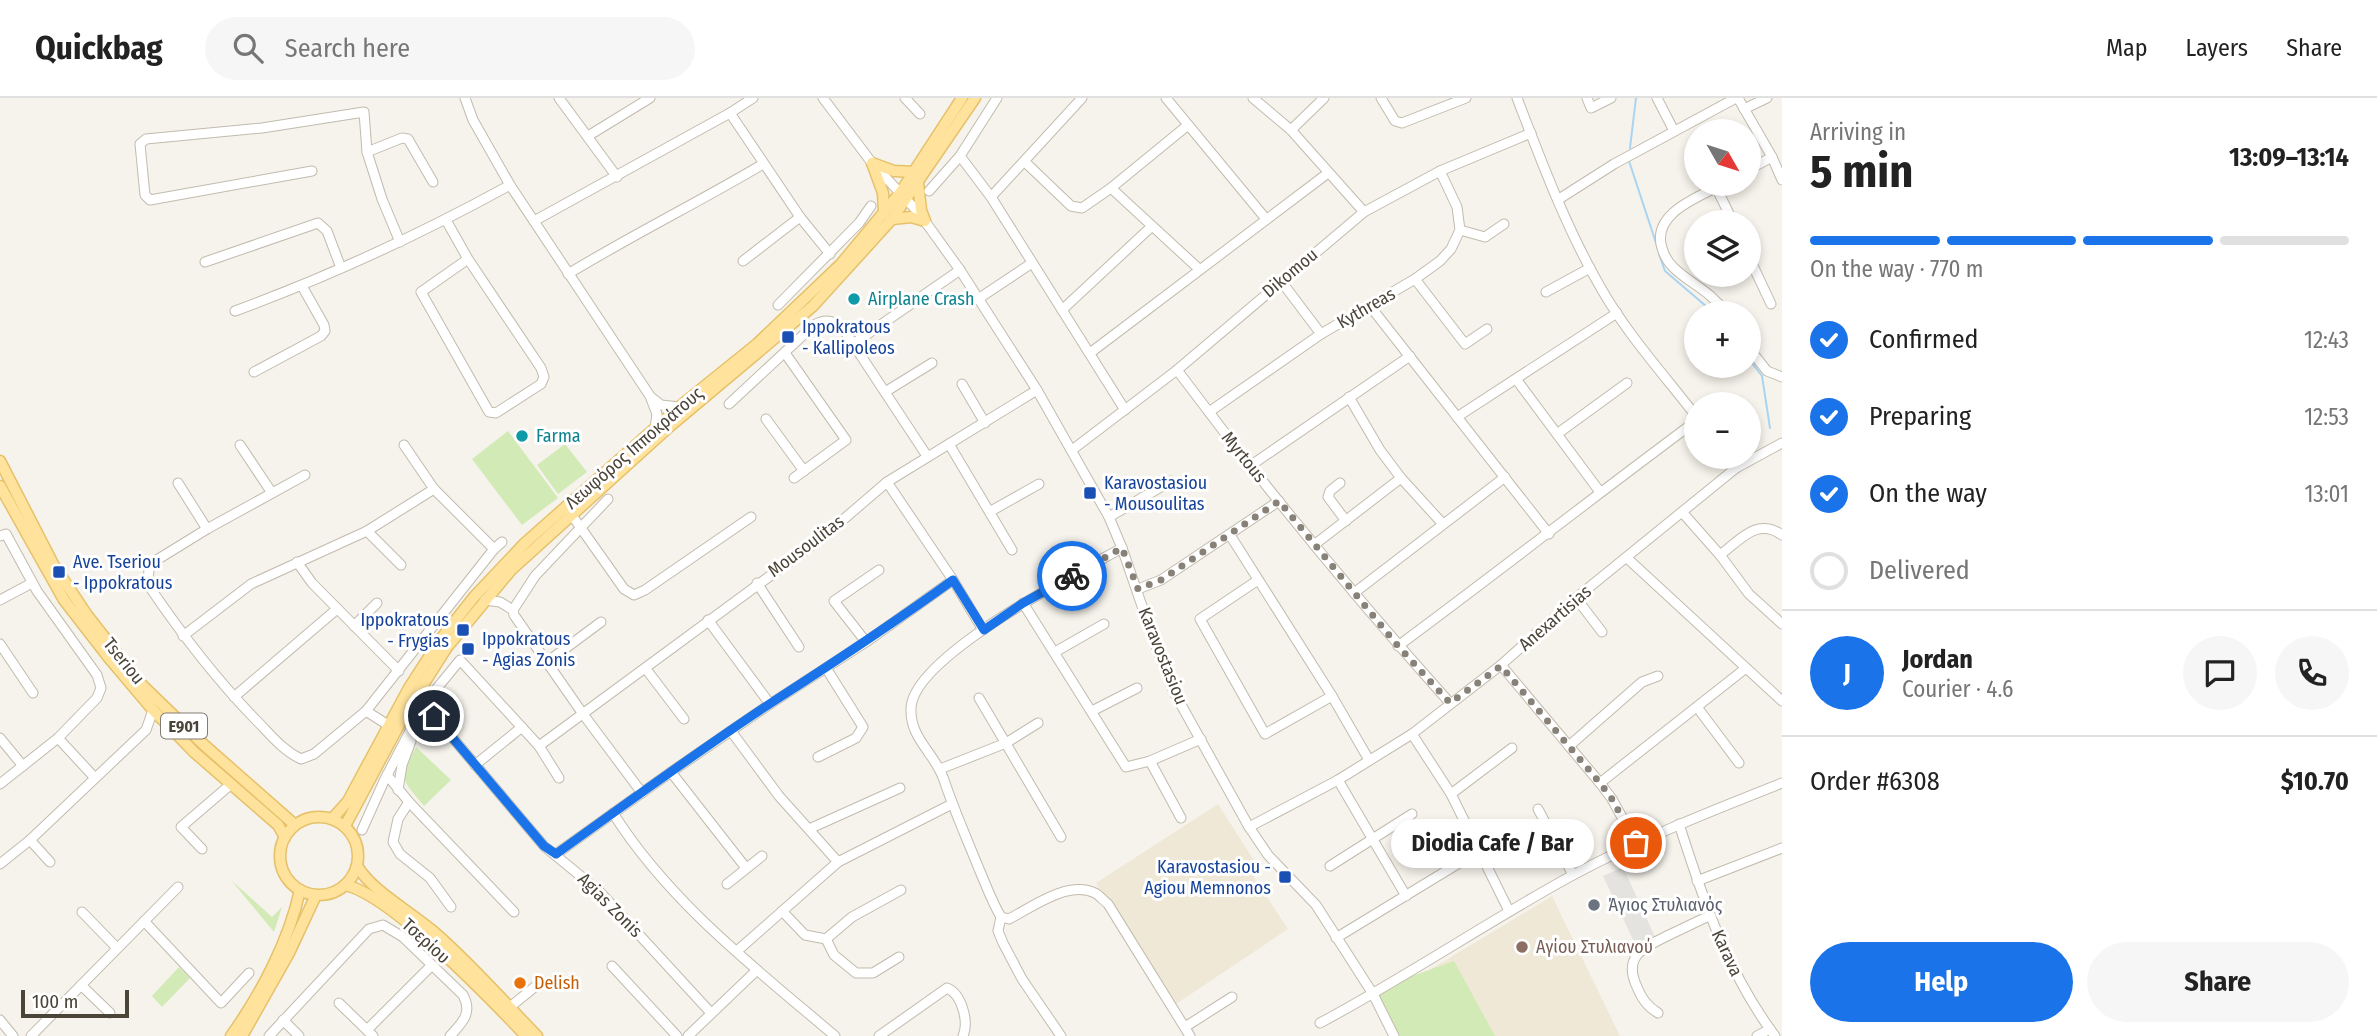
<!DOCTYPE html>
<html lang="en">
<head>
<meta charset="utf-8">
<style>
	:root { --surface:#fff; --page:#f6f6f6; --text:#222; --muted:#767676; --line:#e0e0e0; --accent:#1a73e8 }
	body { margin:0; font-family:"Fira Sans Condensed",sans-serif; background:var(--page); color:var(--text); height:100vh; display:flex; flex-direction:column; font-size:26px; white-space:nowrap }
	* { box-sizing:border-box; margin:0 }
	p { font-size:23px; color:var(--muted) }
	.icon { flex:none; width:38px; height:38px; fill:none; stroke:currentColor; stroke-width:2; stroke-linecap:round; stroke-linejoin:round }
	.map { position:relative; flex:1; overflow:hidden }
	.details { display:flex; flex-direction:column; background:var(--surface); width:595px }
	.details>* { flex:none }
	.needle { width:46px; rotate:129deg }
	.fabs { position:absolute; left:1684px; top:21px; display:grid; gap:14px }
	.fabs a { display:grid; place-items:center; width:77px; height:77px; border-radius:50%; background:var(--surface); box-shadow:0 4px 10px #0003; font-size:35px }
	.scale { position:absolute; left:21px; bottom:18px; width:108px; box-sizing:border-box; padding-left:7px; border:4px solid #4b4439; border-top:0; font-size:19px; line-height:24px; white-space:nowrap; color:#4b4439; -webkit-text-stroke:5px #fff; paint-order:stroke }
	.pin { position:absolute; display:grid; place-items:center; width:60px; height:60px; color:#fff; margin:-30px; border:4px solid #fff; border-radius:50%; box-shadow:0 2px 7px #0007 }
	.courier { position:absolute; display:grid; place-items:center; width:70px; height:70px; margin:-35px; border:5px solid #1a73e8; border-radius:50%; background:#fff; color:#222; box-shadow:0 2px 9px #0007 }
	.bubble { position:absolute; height:49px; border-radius:24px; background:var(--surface); box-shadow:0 4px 10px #0003; font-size:23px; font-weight:700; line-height:49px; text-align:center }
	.summary em { font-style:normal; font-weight:700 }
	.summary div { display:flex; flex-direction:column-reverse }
	.summary { display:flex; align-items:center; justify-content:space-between; height:119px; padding:0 28px }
	h1 { font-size:46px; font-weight:700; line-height:52px }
	.bar { display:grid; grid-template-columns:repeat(4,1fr); gap:10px 7px; align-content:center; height:84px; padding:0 28px }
	.bar i { height:9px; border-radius:5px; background:var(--line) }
	.bar .current { background:var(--accent) }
	.bar p { grid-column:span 4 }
	.line { display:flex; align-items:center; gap:18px; padding:0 28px; border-top:2px solid var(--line) }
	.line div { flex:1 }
	.round { display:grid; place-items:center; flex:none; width:74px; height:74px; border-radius:37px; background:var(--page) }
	ol { padding:0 28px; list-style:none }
	li { display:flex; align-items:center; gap:21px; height:77px }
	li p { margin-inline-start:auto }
	li .icon { padding:7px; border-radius:50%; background:var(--accent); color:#fff; stroke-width:4 }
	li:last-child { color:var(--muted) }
	li i { width:38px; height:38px; border:4px solid var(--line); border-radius:50% }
	.action { display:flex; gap:14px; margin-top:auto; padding:14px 28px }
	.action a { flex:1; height:80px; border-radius:42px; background:var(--accent); color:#fff; font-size:28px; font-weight:700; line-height:80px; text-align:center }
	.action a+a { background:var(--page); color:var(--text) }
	header { display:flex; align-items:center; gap:42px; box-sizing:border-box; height:98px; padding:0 35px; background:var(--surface); border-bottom:2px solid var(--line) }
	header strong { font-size:33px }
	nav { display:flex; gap:38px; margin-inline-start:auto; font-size:24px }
	.search { width:490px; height:63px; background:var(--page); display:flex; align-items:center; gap:18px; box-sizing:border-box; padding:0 24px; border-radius:38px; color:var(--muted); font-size:26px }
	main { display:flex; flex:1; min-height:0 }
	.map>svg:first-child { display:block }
	.education { fill:#efe8d6 }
	.green { fill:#d2eab5 }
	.parking { fill:#e5e3e0 }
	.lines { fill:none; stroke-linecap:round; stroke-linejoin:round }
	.stream { stroke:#a9d4f2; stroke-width:2 }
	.minor-casing { stroke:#c2bbae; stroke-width:11 }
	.major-casing { stroke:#e6c16a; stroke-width:13 }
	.minor { stroke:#fff; stroke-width:9 }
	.major { stroke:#ffe39c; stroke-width:10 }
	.done { stroke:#878178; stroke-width:7; stroke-dasharray:0 12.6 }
	.route { stroke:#1a73e8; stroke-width:9 }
	.culture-dot { fill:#0f9aa8; stroke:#fff; stroke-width:2.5 }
	.transit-dot { fill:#1a4fb4; stroke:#fff; stroke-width:2.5 }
	.worship-dot { fill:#6b7280; stroke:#fff; stroke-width:2.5 }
	.education-dot { fill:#8d6e63; stroke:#fff; stroke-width:2.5 }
	.food-dot { fill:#e8710a; stroke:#fff; stroke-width:2.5 }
	.labels { text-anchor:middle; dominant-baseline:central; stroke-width:6; stroke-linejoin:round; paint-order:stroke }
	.shield { fill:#fff; stroke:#817c74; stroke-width:2 }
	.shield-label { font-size:16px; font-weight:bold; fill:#4b4439 }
	.street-label { font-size:18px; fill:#4b4439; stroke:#fff }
	.culture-label { font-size:18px; fill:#0d838f; stroke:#fff; text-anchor:start }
	.transit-label { font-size:18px; fill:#164399; stroke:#fff; text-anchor:start }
	.worship-label { font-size:18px; fill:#5b616d; stroke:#fff; text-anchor:start }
	.education-label { font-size:18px; fill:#785e54; stroke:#fff; text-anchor:start }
	.food-label { font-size:18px; fill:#c56008; stroke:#fff; text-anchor:start }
</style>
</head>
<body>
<header>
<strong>Quickbag</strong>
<div class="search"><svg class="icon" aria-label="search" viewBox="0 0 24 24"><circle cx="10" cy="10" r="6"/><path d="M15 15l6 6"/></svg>Search here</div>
<nav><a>Map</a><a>Layers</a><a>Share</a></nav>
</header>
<main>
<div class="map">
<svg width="1782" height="938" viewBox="0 0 1782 938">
	<rect width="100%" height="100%" fill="#f6f3ec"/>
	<g class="education">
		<polygon points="1218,706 1255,764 1253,778 1288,831 1173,908 1096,785"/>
		<polygon points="1552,798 1620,938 1402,938 1383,900"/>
	</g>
	<g class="green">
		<polygon points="508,333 558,400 522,427 472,361"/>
		<polygon points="565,346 587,374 558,396 537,367"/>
		<path d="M416,649L451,682L424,708C401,681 398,681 416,649Z"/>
		<polygon points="231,782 272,819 282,809 274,834"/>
		<polygon points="1454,863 1495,938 1400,938 1373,892"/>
		<polygon points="179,869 190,880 162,909 152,898"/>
	</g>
	<polygon class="parking" points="1623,769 1655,839 1636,848 1603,778"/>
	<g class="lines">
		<g class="stream">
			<polyline points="1630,50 1636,0"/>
			<polyline points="1629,63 1658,151"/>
			<polyline points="1659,156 1665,173 1714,215"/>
			<polyline points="1748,260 1762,278 1770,330"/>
		</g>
		<defs>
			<g id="minor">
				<polyline points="465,0 473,22 510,87 650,298 657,316 655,330"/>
				<polyline points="559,0 617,79"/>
				<polyline points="823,0 872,65 919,115 960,172 1037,292 1109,419 1122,450 1153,540 1174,594 1249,729 1268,757 1316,807 1373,896 1394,938"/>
				<polyline points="905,0 920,16"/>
				<polyline points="1166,0 1266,121"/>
				<polyline points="1253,0 1291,32 1364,114"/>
				<polyline points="1381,0 1395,23 1402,25 1466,0"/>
				<path d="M1517,0C1542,65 1567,132 1602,192C1628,237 1664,277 1696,318"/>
				<polyline points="1587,0 1591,10 1611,0"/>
				<polyline points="1657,0 1674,33"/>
				<polyline points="1738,0 1772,59 1782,82"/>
				<polyline points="1744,11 1767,0"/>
				<polyline points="730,15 800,119 830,156"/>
				<polyline points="1291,32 1324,0"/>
				<polyline points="588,38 650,0"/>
				<polyline points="367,54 402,40 408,41 433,84"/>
				<polyline points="960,58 991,99 1125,312"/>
				<polyline points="1025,64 1071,108 1082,110 1111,90 1188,27"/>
				<polyline points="1748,72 1772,59"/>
				<polyline points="312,73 150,102 145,97 140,46 146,41 262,30 364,14 367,54 382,101 400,144"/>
				<path d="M1723,86C1699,99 1651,115 1662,150C1664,157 1668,164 1673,169C1690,186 1710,192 1726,215"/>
				<polyline points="1716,89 1733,124"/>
				<polyline points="1111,90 1199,171"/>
				<polyline points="929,93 960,58 997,0"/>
				<polyline points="991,99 1082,0"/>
				<polyline points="1559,101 1614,66 1736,0"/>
				<polyline points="446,122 468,161 541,270 544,279 541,286 496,315 489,314 421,194 468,161"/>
				<polyline points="534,123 730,15 753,0"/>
				<polyline points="1460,132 1485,139 1504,126"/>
				<polyline points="1748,157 1771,206"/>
				<polyline points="743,163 800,119"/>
				<polyline points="205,164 318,125 327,133 341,170"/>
				<path d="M568,176C632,137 699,104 763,66"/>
				<polyline points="1415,181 1465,246 1487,231"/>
				<polyline points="1281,183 1321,236"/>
				<polyline points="1546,194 1590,170"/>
				<polyline points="978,201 1032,165"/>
				<polyline points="778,207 859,125 871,108"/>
				<polyline points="1370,208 1549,436"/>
				<polyline points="1062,212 1151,129"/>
				<path d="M235,213C330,178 421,136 510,87"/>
				<polyline points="853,246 960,172"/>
				<polyline points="1748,249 1767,273 1782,279"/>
				<polyline points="785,255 846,342 794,380"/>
				<polyline points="1090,255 1328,75"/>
				<path d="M1177,272C1263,387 1354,498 1450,605"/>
				<polyline points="254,274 321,238 325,233 324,227 302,188"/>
				<polyline points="1516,281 1600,394"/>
				<polyline points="962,286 985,325"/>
				<polyline points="885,294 932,265"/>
				<polyline points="651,299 661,307 679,309"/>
				<polyline points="1349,299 1380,352 1401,380 1442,425"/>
				<path d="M729,306L814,227C826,220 835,222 844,232L927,358"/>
				<polyline points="1209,314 1321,236 1415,181 1440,163 1451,151 1460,132 1457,109 1440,73"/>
				<polyline points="1457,319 1617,215"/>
				<polyline points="766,321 804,373"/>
				<polyline points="1557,336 1627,285"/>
				<polyline points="949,346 1012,452"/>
				<polyline points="240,347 272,395"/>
				<polyline points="404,347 434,391"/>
				<polyline points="1072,352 1177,272 1364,114 1440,73 1531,35"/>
				<polyline points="1727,359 1736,370"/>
				<polyline points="1250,368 1410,258"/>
				<path d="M305,377L207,431L155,463L149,472L148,481L151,491C183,538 216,581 256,622C270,636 282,652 301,661L314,656L366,613L494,451L502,444"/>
				<polyline points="887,384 953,482 983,532"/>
				<polyline points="178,385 207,431"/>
				<polyline points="1340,385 1330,393 1328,399 1346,423"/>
				<polyline points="608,401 535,478 513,512 514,517 583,616 642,695"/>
				<polyline points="991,413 1039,386"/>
				<polyline points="1682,414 1720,457 1749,496 1782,526"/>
				<polyline points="571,416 624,491 634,497 645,492 751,419"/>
				<polyline points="1109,419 1171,383"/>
				<polyline points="367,433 401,467"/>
				<polyline points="1230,437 1332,598 1369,662"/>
				<polyline points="0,438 6,436 37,493 97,577 101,590 97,600 58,640 0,686"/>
				<polyline points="1314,447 1401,380"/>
				<path d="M1122,450C1079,474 911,559 911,611C910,641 935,655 944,682C954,712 967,741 979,771C986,787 992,804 1001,819L1009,821C1032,809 1068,782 1095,795C1099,797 1104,803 1108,806L1190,938"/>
				<path d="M1720,457C1740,442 1757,419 1782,437"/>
				<polyline points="1627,460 1782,603"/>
				<polyline points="297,464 312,485 399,573"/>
				<polyline points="1258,482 1200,521 1265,636 1332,598"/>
				<polyline points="757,485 799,549"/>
				<polyline points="1138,491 1161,482 1279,403"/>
				<polyline points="1354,495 1505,379"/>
				<polyline points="1576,500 1602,534"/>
				<polyline points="0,502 32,485"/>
				<polyline points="485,502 500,504 513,512"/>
				<polyline points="1023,505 1126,669 1150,663 1201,641"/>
				<polyline points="708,522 770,606"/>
				<polyline points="354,528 377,505"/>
				<polyline points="183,538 251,486 367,433 434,391 494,451"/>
				<polyline points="866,544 834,503 879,472"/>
				<polyline points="0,546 33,595"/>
				<path d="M1398,548C1498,474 1596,397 1696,323"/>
				<polyline points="1055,554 1104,526"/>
				<polyline points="547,564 601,524"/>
				<polyline points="1501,567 1600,685 1612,701 1636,745"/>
				<polyline points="646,571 684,621"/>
				<polyline points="234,599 337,511"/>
				<polyline points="979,600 1061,739"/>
				<polyline points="424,606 544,748 599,793 711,915"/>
				<polyline points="1697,609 1739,665"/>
				<polyline points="366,613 388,627"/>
				<polyline points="1092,613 1137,590"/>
				<polyline points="731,633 779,698 838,764"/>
				<polyline points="1412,636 1451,696 1509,813"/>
				<polyline points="0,640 23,668"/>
				<polyline points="58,640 95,680"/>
				<polyline points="539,648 823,439 887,384 1037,292"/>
				<polyline points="1569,648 1642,584 1658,578"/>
				<polyline points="818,659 856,640 863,629 826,570"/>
				<polyline points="1150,663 1181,720"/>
				<polyline points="475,667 522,629"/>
				<polyline points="940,671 1006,645 1038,625"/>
				<polyline points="671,674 746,770"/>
				<polyline points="387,677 409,704 514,814"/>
				<polyline points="1338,682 1406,798"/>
				<polyline points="1600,685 1746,570"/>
				<polyline points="398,692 402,667 411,643"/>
				<polyline points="1451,696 1512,650"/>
				<polyline points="409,704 398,721 393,744 400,756 430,780 451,809"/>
				<polyline points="1538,711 1573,777"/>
				<path d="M613,715C669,804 756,871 835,938"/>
				<path d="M1679,726C1703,801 1727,874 1775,938"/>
				<polyline points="1249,729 1338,682 1412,636 1501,567 1576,500 1736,370 1782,345"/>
				<polyline points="809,731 900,690"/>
				<polyline points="362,732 384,683 424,606 460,562 539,648 559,680"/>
				<polyline points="30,742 50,764"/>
				<polyline points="202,751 181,729 230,687"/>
				<polyline points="556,756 671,674 770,606 866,544 953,482"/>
				<polyline points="0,766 30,742 146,632 153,612"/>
				<polyline points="1330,768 1412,716"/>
				<polyline points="1697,783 1782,750"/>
				<polyline points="727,786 762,758"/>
				<polyline points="782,813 805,837 826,841 852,819 901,792"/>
				<polyline points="82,814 117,850"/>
				<polyline points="1001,819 998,833 1003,845 1022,881 1061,938"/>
				<polyline points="144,823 221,905 249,875"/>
				<polyline points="1336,840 1479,753"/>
				<polyline points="826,841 834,857 856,875 873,875 899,859"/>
				<polyline points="737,853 838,764 952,706"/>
				<polyline points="612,868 677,938"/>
				<polyline points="81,887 110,915"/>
				<polyline points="339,905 373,938"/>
				<polyline points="510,909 542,883"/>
				<path d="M1658,915C1647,908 1642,901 1637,889C1622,857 1645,849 1669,837C1682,831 1696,824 1709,818"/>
				<polyline points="0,922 13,938"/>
				<polyline points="283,922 299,938"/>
				<path d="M1320,925C1406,879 1487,824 1573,777C1640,741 1711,713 1782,685"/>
				<polyline points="1185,929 1232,899"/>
				<polyline points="367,932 432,867"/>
				<polyline points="31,938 178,789"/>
				<path d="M269,938L369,831L383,827L403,839L463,897C473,915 462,925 450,938"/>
				<polyline points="688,938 757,872"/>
				<path d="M879,938L947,890C962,896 969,924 963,938"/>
				<polyline points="1757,938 1770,931"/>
			</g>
			<g id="major">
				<polyline points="872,65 883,95 884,116"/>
				<polyline points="872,65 894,73 914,74"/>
				<polyline points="918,85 921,112 925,123"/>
				<polyline points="892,121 911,119 925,123"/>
				<polyline points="0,363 53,466 87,517 141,586 203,646 295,727"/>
				<polyline points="0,388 64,502 109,560 153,612 194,654 278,727 285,739"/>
				<circle cx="319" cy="758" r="39"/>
				<polyline points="332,721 348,703 409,590 440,542 474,499 525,445 679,309 757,246 841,166 900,95 962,0"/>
				<polyline points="345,728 407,612 447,549 511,472 669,329 813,208 892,121 975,0"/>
				<path d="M357,768C373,794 411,814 434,834C471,866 503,903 537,938"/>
				<path d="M345,787C391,797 491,901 526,938"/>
				<path d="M231,938C261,896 289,843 300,792"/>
				<polyline points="242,938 289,855 316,797"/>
			</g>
		</defs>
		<use href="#minor" class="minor-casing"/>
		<use href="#major" class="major-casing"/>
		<use href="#minor" class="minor"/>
		<use href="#major" class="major"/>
	</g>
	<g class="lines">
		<polyline class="done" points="1072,478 1122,450 1138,491 1161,482 1279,403 1398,548 1450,605 1501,568 1600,685 1612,701 1636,745"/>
		<path class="route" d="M434,618L544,748L556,756C627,705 698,653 771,605C833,565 894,525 953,482L984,532L1023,505L1072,478"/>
	</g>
	<g class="culture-dot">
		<circle cx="854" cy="201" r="7"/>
		<circle cx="522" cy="338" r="7"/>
	</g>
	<g class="transit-dot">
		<rect x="781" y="232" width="14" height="14" rx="3.5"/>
		<rect x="1083" y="388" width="14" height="14" rx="3.5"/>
		<rect x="52" y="467" width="14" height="14" rx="3.5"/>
		<rect x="456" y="525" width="14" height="14" rx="3.5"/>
		<rect x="461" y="544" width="14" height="14" rx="3.5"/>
		<rect x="1278" y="772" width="14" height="14" rx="3.5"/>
	</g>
	<circle class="worship-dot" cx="1594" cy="807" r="7"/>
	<circle class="education-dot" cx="1522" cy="849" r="7"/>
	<circle class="food-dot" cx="520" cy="885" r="7"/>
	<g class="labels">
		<rect class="shield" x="161" y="615.5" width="46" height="25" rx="5"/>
		<g class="shield-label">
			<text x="184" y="628">E901</text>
		</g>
		<g class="street-label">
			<text transform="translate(1290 175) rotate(-40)">Dikomou</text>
			<text transform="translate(1366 210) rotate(-30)">Kythreas</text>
			<text transform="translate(634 350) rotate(-41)">Λεωφόρος Ιπποκράτους</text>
			<text transform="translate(1244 359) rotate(51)">Myrtous</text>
			<text transform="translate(806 448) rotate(-37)">Mousoulitas</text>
			<text transform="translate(1555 520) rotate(-41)">Anexartisias</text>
			<text transform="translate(1163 558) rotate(68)">Karavostasiou</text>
			<text transform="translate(124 563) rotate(51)">Tseriou</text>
			<text transform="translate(610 807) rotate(45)">Agias Zonis</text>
			<text transform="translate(426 843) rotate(42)">Τσερίου</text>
			<text transform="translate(1727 855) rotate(65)">Karava</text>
		</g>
		<g class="culture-label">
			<text x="868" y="201">Airplane Crash</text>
			<text x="536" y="338">Farma</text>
		</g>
		<g class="transit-label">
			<text x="802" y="229">Ippokratous<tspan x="802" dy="21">- Kallipoleos</tspan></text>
			<text x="1104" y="385">Karavostasiou<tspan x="1104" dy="21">- Mousoulitas</tspan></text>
			<text x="73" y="464">Ave. Tseriou<tspan x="73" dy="21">- Ippokratous</tspan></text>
			<text x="449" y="522" text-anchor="end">Ippokratous<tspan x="449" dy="21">- Frygias</tspan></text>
			<text x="482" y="541">Ippokratous<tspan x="482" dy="21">- Agias Zonis</tspan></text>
			<text x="1271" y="769" text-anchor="end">Karavostasiou -<tspan x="1271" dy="21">Agiou Memnonos</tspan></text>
		</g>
		<g class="worship-label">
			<text x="1608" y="807">Άγιος Στυλιανός</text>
		</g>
		<g class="education-label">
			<text x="1536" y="849">Αγίου Στυλιανού</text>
		</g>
		<g class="food-label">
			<text x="534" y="885">Delish</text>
		</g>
	</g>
</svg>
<div class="fabs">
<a><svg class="needle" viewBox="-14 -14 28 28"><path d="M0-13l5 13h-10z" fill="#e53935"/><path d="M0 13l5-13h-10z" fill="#767676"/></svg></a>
<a><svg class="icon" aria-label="layers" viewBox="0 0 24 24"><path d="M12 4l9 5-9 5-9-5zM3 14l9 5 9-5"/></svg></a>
<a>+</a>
<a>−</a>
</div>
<div class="scale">100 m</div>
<div class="pin" style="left:1636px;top:745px;background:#ea580c"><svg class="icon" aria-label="bag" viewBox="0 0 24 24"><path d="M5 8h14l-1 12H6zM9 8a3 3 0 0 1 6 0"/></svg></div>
<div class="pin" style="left:434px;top:618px;background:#1f2937"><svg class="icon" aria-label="home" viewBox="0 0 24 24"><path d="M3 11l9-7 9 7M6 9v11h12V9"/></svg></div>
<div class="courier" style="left:1072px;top:478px"><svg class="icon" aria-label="bike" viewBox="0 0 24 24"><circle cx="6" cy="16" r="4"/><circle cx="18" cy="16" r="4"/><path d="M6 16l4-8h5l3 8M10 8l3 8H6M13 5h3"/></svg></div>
<div class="bubble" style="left:1391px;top:721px;width:203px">Diodia Cafe / Bar</div>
</div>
<section class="details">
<div class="summary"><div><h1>5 min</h1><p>Arriving in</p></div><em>13:09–13:14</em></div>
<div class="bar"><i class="current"></i><i class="current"></i><i class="current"></i><i></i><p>On the way · 770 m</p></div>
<ol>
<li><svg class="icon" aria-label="check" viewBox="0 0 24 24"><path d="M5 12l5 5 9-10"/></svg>Confirmed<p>12:43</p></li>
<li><svg class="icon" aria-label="check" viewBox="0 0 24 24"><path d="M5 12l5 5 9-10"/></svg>Preparing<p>12:53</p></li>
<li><svg class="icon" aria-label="check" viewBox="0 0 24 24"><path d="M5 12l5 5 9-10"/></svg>On the way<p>13:01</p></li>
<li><i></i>Delivered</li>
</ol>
<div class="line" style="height:126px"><b class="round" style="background:var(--accent);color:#fff">J</b><div><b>Jordan</b><p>Courier · 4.6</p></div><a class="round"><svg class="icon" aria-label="chat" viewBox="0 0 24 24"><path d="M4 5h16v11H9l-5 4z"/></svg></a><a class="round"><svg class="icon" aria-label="phone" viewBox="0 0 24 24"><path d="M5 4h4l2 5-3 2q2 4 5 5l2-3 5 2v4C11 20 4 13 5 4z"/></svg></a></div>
<div class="line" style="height:91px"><div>Order #6308</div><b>$10.70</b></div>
<div class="action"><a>Help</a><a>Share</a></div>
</section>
</main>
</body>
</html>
